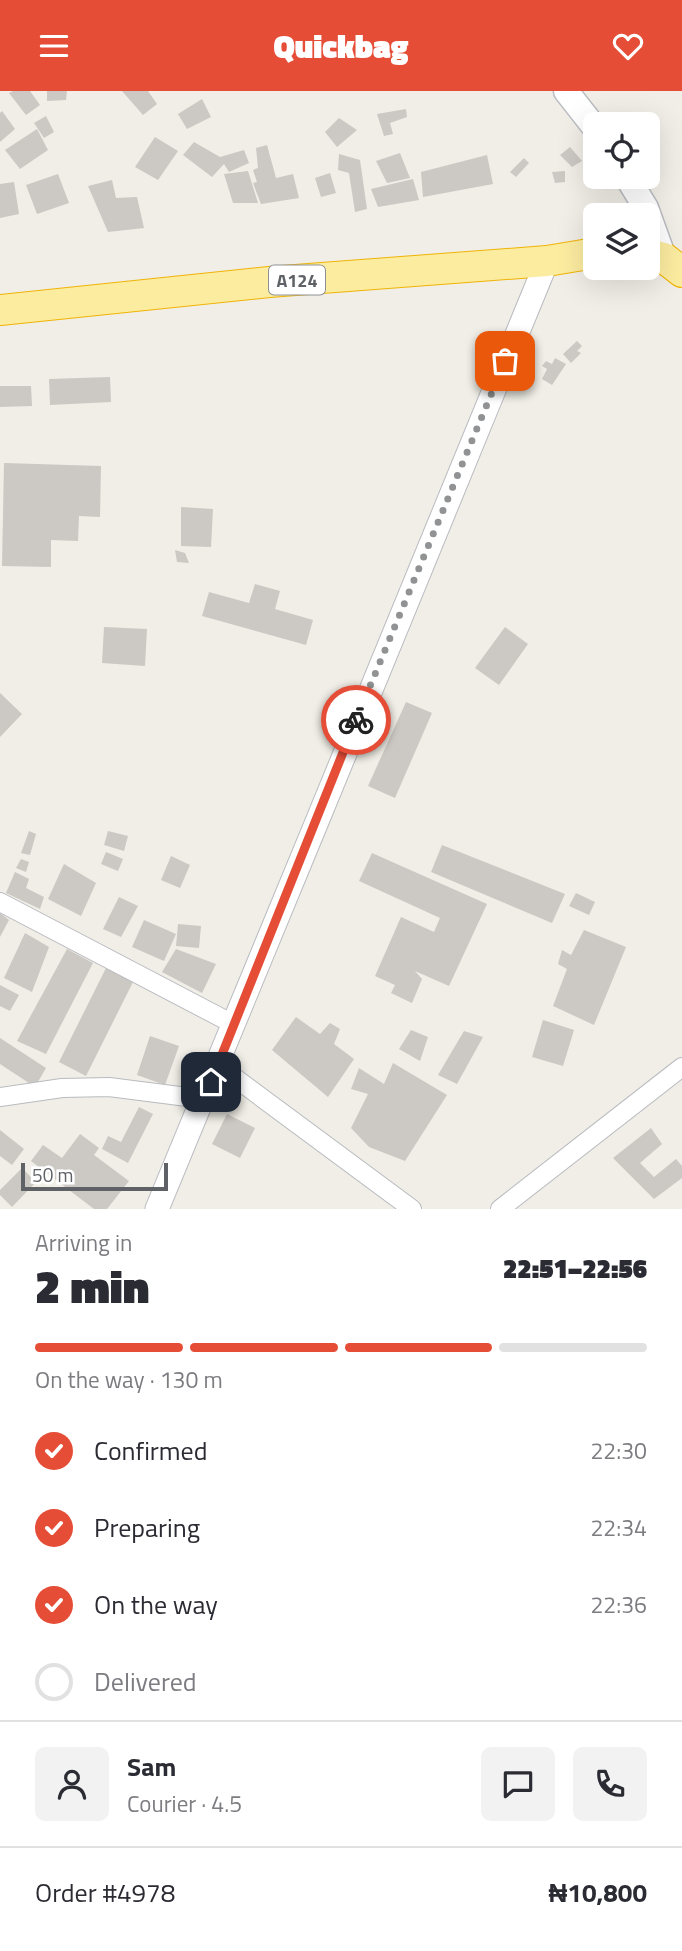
<!DOCTYPE html>
<html lang="en">
<head>
<meta charset="utf-8">
<style>
	:root { --surface:#fff; --page:#f2f2f3; --text:#2b2b33; --muted:#7c7c81; --line:#e1e1e2; --accent:#e54d37 }
	body { margin:0; font-family:"Titillium Web",sans-serif; background:var(--page); color:var(--text); height:100vh; display:flex; flex-direction:column; font-size:26px; white-space:nowrap }
	* { box-sizing:border-box; margin:0 }
	p { font-size:23px; color:var(--muted) }
	.icon { flex:none; width:38px; height:38px; fill:none; stroke:currentColor; stroke-width:2; stroke-linecap:round; stroke-linejoin:round }
	.map { position:relative; height:1118px; overflow:hidden }
	.drawer { display:flex; flex-direction:column; background:var(--surface); flex:1 }
	.drawer>* { flex:none }
	.controls { position:absolute; left:583px; top:21px; display:grid; gap:14px }
	.controls a { display:grid; place-items:center; width:77px; height:77px; border-radius:10px; background:var(--surface); box-shadow:0 7px 28px #0002; font-size:35px }
	.scale { position:absolute; left:21px; bottom:18px; width:147px; box-sizing:border-box; padding-left:7px; border:4px solid #5e6166; border-top:0; font-size:19px; line-height:24px; white-space:nowrap; color:#5e6166; -webkit-text-stroke:5px #fff; paint-order:stroke }
	.pin { position:absolute; display:grid; place-items:center; width:60px; height:60px; color:#fff; margin:-30px; border-radius:14px; box-shadow:0 4px 10px #0006 }
	.courier { position:absolute; display:grid; place-items:center; width:70px; height:70px; margin:-35px; border:5px solid #e54d37; border-radius:50%; background:#fff; color:#222; box-shadow:0 2px 9px #0007 }
	.overview em { font-style:normal; font-weight:800 }
	.overview div { display:flex; flex-direction:column-reverse }
	.overview { display:flex; align-items:center; justify-content:space-between; height:119px; padding:0 35px }
	h1 { font-size:46px; font-weight:800; line-height:52px }
	.bar { display:grid; grid-template-columns:repeat(4,1fr); gap:10px 7px; align-content:center; height:84px; padding:0 35px }
	.bar i { height:9px; border-radius:5px; background:var(--line) }
	.bar .selected { background:var(--accent) }
	.bar p { grid-column:span 4 }
	.line { display:flex; align-items:center; gap:18px; padding:0 35px; border-top:2px solid var(--line) }
	.line div { flex:1 }
	.round { display:grid; place-items:center; flex:none; width:74px; height:74px; border-radius:10px; background:var(--page) }
	ol { padding:0 35px; list-style:none }
	li { display:flex; align-items:center; gap:21px; height:77px }
	li p { margin-inline-start:auto }
	li .icon { padding:7px; border-radius:50%; background:var(--accent); color:#fff; stroke-width:4 }
	li:last-child { color:var(--muted) }
	li i { width:38px; height:38px; border:4px solid var(--line); border-radius:50% }
	header { display:flex; justify-content:space-between; align-items:center; height:91px; padding:0 35px; background:var(--accent); color:#fff; font-size:32px; font-weight:800 }
	.map>svg:first-child { display:block }
	.building { fill:#ccc8c4 }
	.lines { fill:none; stroke-linecap:round; stroke-linejoin:round }
	.minor-casing { stroke:#b9bbc0; stroke-width:20 }
	.tertiary-casing { stroke:#b9bbc0; stroke-width:25 }
	.secondary-casing { stroke:#babcc2; stroke-width:27 }
	.trunk-casing { stroke:#f0b306; stroke-width:32 }
	.minor { stroke:#fff; stroke-width:18 }
	.tertiary { stroke:#fff; stroke-width:23 }
	.secondary { stroke:#fff; stroke-width:24 }
	.trunk { stroke:#fceca0; stroke-width:30 }
	.done { stroke:#919293; stroke-width:7; stroke-dasharray:0 12.6 }
	.route { stroke:#e54d37; stroke-width:9 }
	.labels { text-anchor:middle; dominant-baseline:central; stroke-width:5; stroke-linejoin:round; paint-order:stroke }
	.shield { fill:#fff; stroke:#8e9094; stroke-width:2 }
	.shield-label { font-size:18px; font-weight:bold; fill:#5e6166 }
</style>
</head>
<body>
<header><svg class="icon" aria-label="menu" viewBox="0 0 24 24"><path d="M4 6h16M4 12h16M4 18h16"/></svg>Quickbag<svg class="icon" aria-label="heart" viewBox="0 0 24 24"><path d="M12 20l-8-8c-3-5 5-10 8-4 3-6 11-1 8 4z"/></svg></header>
<div class="map">
<svg width="682" height="1118" viewBox="0 0 682 1118">
	<rect width="100%" height="100%" fill="#f0eee6"/>
	<g class="building">
		<polygon points="13,0 30,0 40,14 26,24 9,2"/>
		<polygon points="47,0 67,0 66,9 47,10"/>
		<polygon points="122,0 148,0 157,13 143,24"/>
		<polygon points="202,8 211,26 187,38 178,23"/>
		<polygon points="406,18 407,26 390,32 393,43 384,45 377,23"/>
		<polygon points="2,20 15,38 0,51 0,22"/>
		<polygon points="46,25 54,41 44,47 34,32"/>
		<polygon points="339,27 357,39 337,56 325,41"/>
		<polygon points="37,38 48,59 20,78 5,59"/>
		<polygon points="155,46 178,60 158,89 135,76"/>
		<polygon points="194,51 220,66 244,59 249,72 229,81 224,73 212,86 183,64"/>
		<polygon points="267,54 276,87 293,83 299,107 261,113 253,92 257,91 253,79 258,77 256,57"/>
		<polygon points="570,56 582,70 572,76 560,64"/>
		<polygon points="400,62 410,87 387,92 376,70"/>
		<polygon points="339,63 360,69 367,118 355,121 349,82 338,79"/>
		<polygon points="487,64 493,93 423,106 421,81"/>
		<polygon points="524,67 529,72 516,86 510,81"/>
		<polygon points="248,80 258,112 233,112 224,83"/>
		<polygon points="565,80 565,91 555,92 552,81"/>
		<polygon points="330,82 336,102 321,106 315,87"/>
		<polygon points="58,83 69,112 37,123 26,94"/>
		<polygon points="413,88 419,109 378,116 371,98"/>
		<polygon points="112,89 116,107 137,106 144,137 108,141 88,95"/>
		<polygon points="14,91 19,123 0,127 0,93"/>
		<polygon points="577,250 582,255 577,260 581,262 571,272 563,263"/>
		<polygon points="555,267 566,273 552,294 542,288 547,278 542,275 546,270 552,273"/>
		<polygon points="110,286 111,311 50,314 49,288"/>
		<polygon points="0,295 31,295 32,315 0,316"/>
		<polygon points="4,372 101,375 100,426 79,425 78,450 51,449 51,476 2,475"/>
		<polygon points="181,416 213,418 211,456 181,455"/>
		<polygon points="175,459 185,462 189,472 177,471"/>
		<polygon points="255,493 280,500 275,518 313,529 306,554 202,525 209,501 249,512"/>
		<polygon points="104,536 147,538 145,575 102,572"/>
		<polygon points="505,536 528,553 499,594 475,577"/>
		<polygon points="0,602 22,623 0,646"/>
		<polygon points="406,611 432,622 395,707 368,695"/>
		<polygon points="29,740 36,743 30,764 21,762"/>
		<polygon points="108,740 128,745 124,760 104,754"/>
		<polygon points="442,754 565,803 552,832 431,781"/>
		<polygon points="106,761 123,768 118,780 101,773"/>
		<polygon points="372,762 487,813 449,895 415,880 422,888 412,912 391,902 395,894 375,885 401,826 434,841 440,827 359,790"/>
		<polygon points="171,765 190,774 180,797 161,789"/>
		<polygon points="21,768 29,771 26,781 16,777"/>
		<polygon points="64,773 96,792 81,825 48,808"/>
		<polygon points="15,781 29,788 26,797 44,806 40,818 6,802"/>
		<polygon points="576,802 595,811 589,824 569,815"/>
		<polygon points="119,806 138,815 121,846 103,838"/>
		<polygon points="0,822 9,829 0,846"/>
		<polygon points="144,829 176,843 164,870 132,856"/>
		<polygon points="178,833 201,835 199,857 176,855"/>
		<polygon points="584,839 626,856 594,934 553,915 567,878 558,873 562,859 571,864"/>
		<polygon points="25,842 49,856 32,901 4,887"/>
		<polygon points="67,858 93,872 46,963 17,950"/>
		<polygon points="176,858 216,873 202,902 162,881"/>
		<polygon points="106,877 133,891 86,985 59,971"/>
		<polygon points="0,894 19,904 10,920 0,915"/>
		<polygon points="296,926 320,943 330,932 340,938 334,953 354,968 328,1006 272,959"/>
		<polygon points="543,929 574,939 563,975 532,966"/>
		<polygon points="411,939 428,946 420,970 399,958"/>
		<polygon points="464,940 483,946 457,993 438,984"/>
		<polygon points="150,945 179,955 165,994 137,984"/>
		<polygon points="0,947 46,977 35,996 0,973"/>
		<polygon points="393,972 447,1004 405,1070 369,1056 351,1037 368,1003 351,998 359,977 384,993"/>
		<polygon points="139,1016 153,1023 128,1072 102,1058 108,1045 121,1051"/>
		<polygon points="227,1023 255,1037 240,1067 212,1053"/>
		<polygon points="651,1037 662,1053 640,1072 654,1086 676,1068 682,1075 682,1087 654,1108 613,1067"/>
		<polygon points="0,1039 24,1058 12,1074 0,1065"/>
		<polygon points="80,1043 99,1057 94,1064 129,1090 107,1118 94,1118 31,1070 43,1054 62,1067"/>
		<polygon points="22,1077 36,1091 12,1116 0,1104 0,1099"/>
	</g>
	<g class="lines">
		<defs>
			<g id="minor">
				<polyline points="0,811 235,934"/>
				<polyline points="219,975 412,1118"/>
				<polyline points="0,1006 62,997 109,996 203,1008"/>
				<polyline points="500,1118 682,976"/>
			</g>
			<path id="tertiary" d="M157,1118C289,803 416,485 547,170"/>
			<g id="secondary">
				<polyline points="566,0 595,37"/>
				<polyline points="627,86 646,117 664,167"/>
			</g>
			<g id="trunk">
				<polyline points="648,163 664,167 682,181"/>
				<polyline points="0,219 269,191 547,170 595,162"/>
			</g>
		</defs>
		<use href="#minor" class="minor-casing"/>
		<use href="#tertiary" class="tertiary-casing"/>
		<use href="#secondary" class="secondary-casing"/>
		<use href="#trunk" class="trunk-casing"/>
		<use href="#minor" class="minor"/>
		<use href="#tertiary" class="tertiary"/>
		<use href="#secondary" class="secondary"/>
		<use href="#trunk" class="trunk"/>
	</g>
	<g class="lines">
		<polyline class="done" points="356,629 505,270"/>
		<polyline class="route" points="211,991 356,629"/>
	</g>
	<g class="labels">
		<rect class="shield" x="269" y="174.5" width="56" height="29" rx="5"/>
		<g class="shield-label">
			<text x="297" y="189">A124</text>
		</g>
	</g>
</svg>
<div class="controls">
<a><svg class="icon" aria-label="locate" viewBox="0 0 24 24"><circle cx="12" cy="12" r="6"/><path d="M12 2v4M12 18v4M2 12h4M18 12h4"/></svg></a>
<a><svg class="icon" aria-label="layers" viewBox="0 0 24 24"><path d="M12 4l9 5-9 5-9-5zM3 14l9 5 9-5"/></svg></a>
</div>
<div class="scale">50 m</div>
<div class="pin" style="left:505px;top:270px;background:#ea580c"><svg class="icon" aria-label="bag" viewBox="0 0 24 24"><path d="M5 8h14l-1 12H6zM9 8a3 3 0 0 1 6 0"/></svg></div>
<div class="pin" style="left:211px;top:991px;background:#1f2937"><svg class="icon" aria-label="home" viewBox="0 0 24 24"><path d="M3 11l9-7 9 7M6 9v11h12V9"/></svg></div>
<div class="courier" style="left:356px;top:629px"><svg class="icon" aria-label="bike" viewBox="0 0 24 24"><circle cx="6" cy="16" r="4"/><circle cx="18" cy="16" r="4"/><path d="M6 16l4-8h5l3 8M10 8l3 8H6M13 5h3"/></svg></div>
</div>
<section class="drawer">
<div class="overview"><div><h1>2 min</h1><p>Arriving in</p></div><em>22:51–22:56</em></div>
<div class="bar"><i class="selected"></i><i class="selected"></i><i class="selected"></i><i></i><p>On the way · 130 m</p></div>
<ol>
<li><svg class="icon" aria-label="check" viewBox="0 0 24 24"><path d="M5 12l5 5 9-10"/></svg>Confirmed<p>22:30</p></li>
<li><svg class="icon" aria-label="check" viewBox="0 0 24 24"><path d="M5 12l5 5 9-10"/></svg>Preparing<p>22:34</p></li>
<li><svg class="icon" aria-label="check" viewBox="0 0 24 24"><path d="M5 12l5 5 9-10"/></svg>On the way<p>22:36</p></li>
<li><i></i>Delivered</li>
</ol>
<div class="line" style="height:126px"><a class="round"><svg class="icon" aria-label="person" viewBox="0 0 24 24"><circle cx="12" cy="8" r="4"/><path d="M4 21q1-7 8-7t8 7"/></svg></a><div><b>Sam</b><p>Courier · 4.5</p></div><a class="round"><svg class="icon" aria-label="chat" viewBox="0 0 24 24"><path d="M4 5h16v11H9l-5 4z"/></svg></a><a class="round"><svg class="icon" aria-label="phone" viewBox="0 0 24 24"><path d="M5 4h4l2 5-3 2q2 4 5 5l2-3 5 2v4C11 20 4 13 5 4z"/></svg></a></div>
<div class="line" style="height:91px"><div>Order #4978</div><b>₦10,800</b></div>
</section>
</body>
</html>
